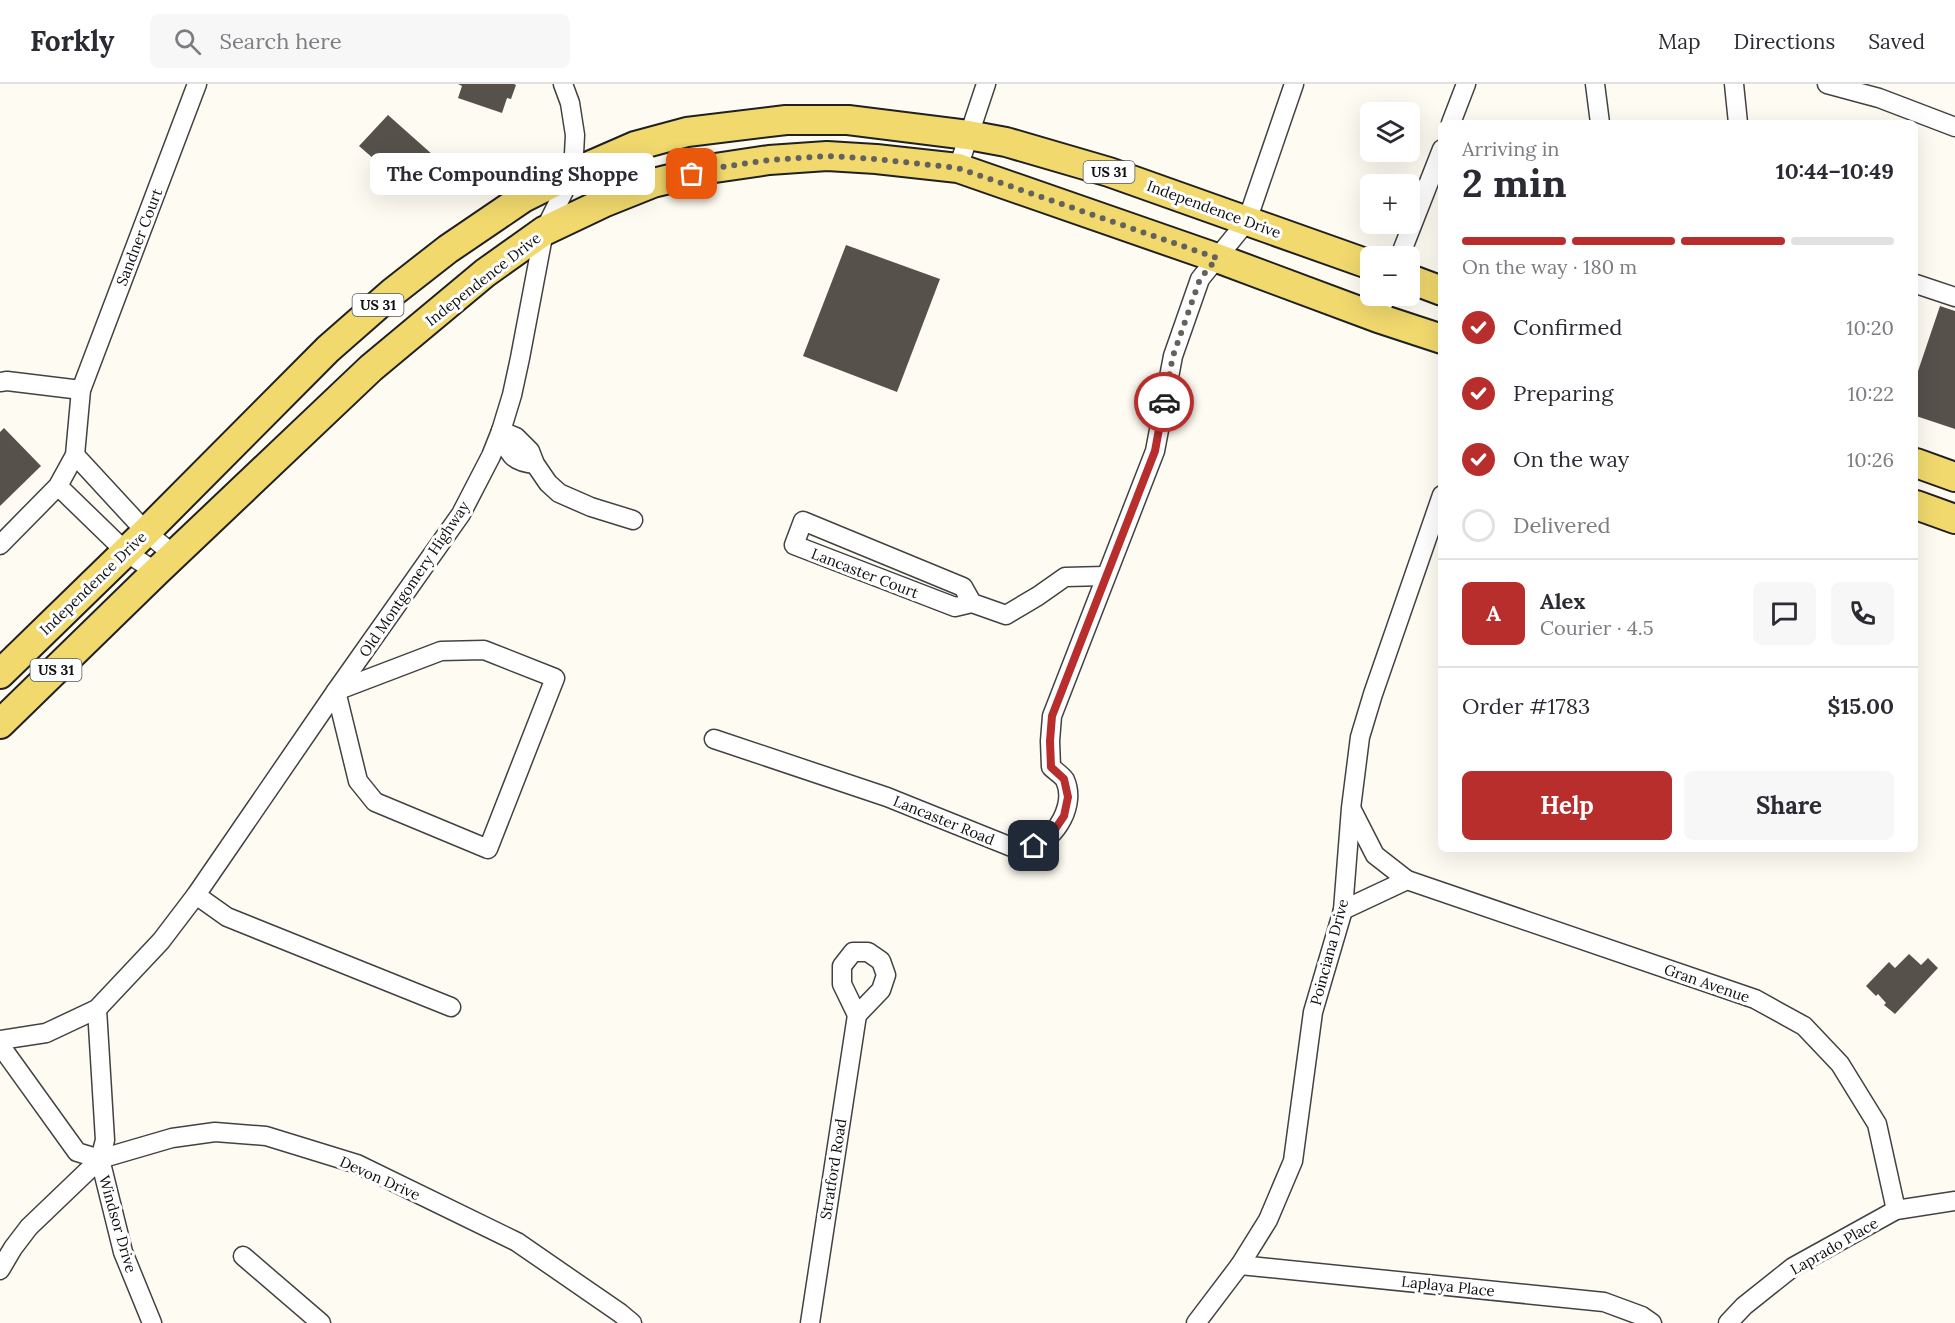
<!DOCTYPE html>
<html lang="en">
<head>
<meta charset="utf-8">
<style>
	:root { --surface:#fff; --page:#f7f7f7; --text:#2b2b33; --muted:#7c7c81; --line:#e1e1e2; --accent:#b82e2d }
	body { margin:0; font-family:Lora,serif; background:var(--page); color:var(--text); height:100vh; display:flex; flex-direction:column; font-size:22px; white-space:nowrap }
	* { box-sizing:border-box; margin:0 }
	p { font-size:20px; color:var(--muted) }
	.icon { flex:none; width:33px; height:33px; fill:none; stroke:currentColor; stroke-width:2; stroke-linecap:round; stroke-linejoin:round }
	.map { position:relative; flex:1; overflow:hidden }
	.panel { position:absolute; left:1438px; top:36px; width:480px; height:732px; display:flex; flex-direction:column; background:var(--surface); border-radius:9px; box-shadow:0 6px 24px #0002 }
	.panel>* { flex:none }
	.tools { position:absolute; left:1360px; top:18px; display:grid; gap:12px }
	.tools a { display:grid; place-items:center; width:60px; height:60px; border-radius:9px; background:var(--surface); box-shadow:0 6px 24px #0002; font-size:30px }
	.pin { position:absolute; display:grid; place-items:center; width:51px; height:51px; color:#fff; margin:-26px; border-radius:12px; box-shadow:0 3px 9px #0006 }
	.courier { position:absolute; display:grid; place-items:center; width:60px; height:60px; margin:-30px; border:4px solid #b82e2d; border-radius:50%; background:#fff; color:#222; box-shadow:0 2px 8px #0007 }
	.bubble { position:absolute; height:42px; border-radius:9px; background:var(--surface); box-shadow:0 6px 24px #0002; font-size:20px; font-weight:700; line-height:42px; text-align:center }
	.summary em { font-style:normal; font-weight:700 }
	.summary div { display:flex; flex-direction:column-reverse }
	.summary { display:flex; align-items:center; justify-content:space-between; height:102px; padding:0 24px }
	h1 { font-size:39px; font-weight:700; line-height:45px }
	.bar { display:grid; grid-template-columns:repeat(4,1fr); gap:9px 6px; align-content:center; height:72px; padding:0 24px }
	.bar i { height:8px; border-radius:4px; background:var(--line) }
	.bar .selected { background:var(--accent) }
	.bar p { grid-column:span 4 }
	.line { display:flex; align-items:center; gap:15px; padding:0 24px; border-top:2px solid var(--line) }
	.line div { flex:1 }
	.round { display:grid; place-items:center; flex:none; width:63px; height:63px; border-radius:9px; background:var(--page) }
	ol { padding:0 24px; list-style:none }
	li { display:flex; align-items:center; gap:18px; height:66px }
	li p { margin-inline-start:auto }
	li .icon { padding:6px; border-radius:50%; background:var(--accent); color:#fff; stroke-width:4 }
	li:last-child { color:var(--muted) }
	li i { width:33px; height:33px; border:3px solid var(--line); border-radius:50% }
	.primary-button { display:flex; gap:12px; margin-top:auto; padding:12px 24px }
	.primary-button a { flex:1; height:69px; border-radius:9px; background:var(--accent); color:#fff; font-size:24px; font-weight:700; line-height:69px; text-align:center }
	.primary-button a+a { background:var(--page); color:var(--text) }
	header { display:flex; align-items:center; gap:36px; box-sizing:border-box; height:84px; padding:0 30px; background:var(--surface); border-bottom:2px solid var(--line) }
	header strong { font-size:28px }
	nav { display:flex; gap:33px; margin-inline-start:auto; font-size:21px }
	.search { width:420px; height:54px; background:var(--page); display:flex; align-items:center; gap:15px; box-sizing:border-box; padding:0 21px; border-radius:9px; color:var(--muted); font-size:22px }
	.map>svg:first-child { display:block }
	.building { fill:#57514c }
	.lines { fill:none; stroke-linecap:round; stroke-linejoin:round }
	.street-casing { stroke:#424242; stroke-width:21 }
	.primary-casing { stroke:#202020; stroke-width:32 }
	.street { stroke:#fff; stroke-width:18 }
	.primary { stroke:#f1d96e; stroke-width:28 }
	.done { stroke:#63625e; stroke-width:6; stroke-dasharray:0 10.8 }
	.route { stroke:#b82e2d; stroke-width:8 }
	.labels { text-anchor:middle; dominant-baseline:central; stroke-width:6; stroke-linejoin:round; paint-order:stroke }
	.shield { fill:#fff; stroke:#575757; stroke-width:1.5 }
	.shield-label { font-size:14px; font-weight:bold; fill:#0f0f0f }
	.street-label { font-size:15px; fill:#0f0f0f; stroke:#fff }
</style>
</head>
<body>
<header>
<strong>Forkly</strong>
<div class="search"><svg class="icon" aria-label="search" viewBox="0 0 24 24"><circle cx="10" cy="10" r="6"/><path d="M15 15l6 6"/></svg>Search here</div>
<nav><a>Map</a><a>Directions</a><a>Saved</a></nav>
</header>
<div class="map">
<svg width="1955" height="1239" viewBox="0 0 1955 1239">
	<rect width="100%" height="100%" fill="#fefcf2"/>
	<g class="building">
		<polygon points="458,0 514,0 516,1 511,15 507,14 502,29 458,14 462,2"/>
		<polygon points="388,31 433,71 405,102 359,62"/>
		<polygon points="846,161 940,195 897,308 803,272"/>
		<polygon points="1940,222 1955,227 1955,345 1916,332 1916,293"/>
		<polygon points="4,344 41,382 0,422 0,348"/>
		<polygon points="1909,870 1921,881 1928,874 1938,884 1895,930 1884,921 1886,919 1878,910 1876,912 1866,902 1889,878 1895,884"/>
	</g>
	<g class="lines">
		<defs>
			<g id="street">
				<polyline points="1595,0 1600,39"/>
				<polyline points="1734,0 1738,39"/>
				<polyline points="1827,0 1879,14 1955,43"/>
				<polyline points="1451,39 1466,0"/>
				<polyline points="958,84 986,0"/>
				<polyline points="1400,172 1442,65"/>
				<polyline points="1916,200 1955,213"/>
				<polyline points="1378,234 1386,212"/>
				<polyline points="0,298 7,297 81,306"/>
				<polyline points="501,347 516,353 530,367 535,380 548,399 559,409 591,423 633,436"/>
				<path d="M501,347C508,368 510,378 535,380"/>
				<polyline points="75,371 146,448 174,471"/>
				<polyline points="58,402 126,468 156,488"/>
				<polyline points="0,461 58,402 75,371 81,306 197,0"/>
				<polyline points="972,519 955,523 794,461 803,437 963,503 972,519 1006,531 1038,512 1065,493 1105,492"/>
				<polygon points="484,566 555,594 488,765 375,718 358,697 336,607 441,567"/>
				<path d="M714,655L887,713L1014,764C1020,764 1028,764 1033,762C1057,754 1076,720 1065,696C1062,691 1055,687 1051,683L1050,657L1052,632L1155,367L1173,272L1200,195L1247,137L1294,0"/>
				<polyline points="1352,726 1375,771 1407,796"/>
				<polyline points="196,811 227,833 451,923"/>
				<polyline points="1343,826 1407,796 1755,915 1804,942 1840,980 1877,1040 1896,1126"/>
				<polygon points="853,868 868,868 881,877 886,891 881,906 857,931 842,900 842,882"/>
				<polyline points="97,925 105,1056 100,1075 123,1168 152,1239"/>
				<polyline points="0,956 46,949 97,925 161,857 196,811 336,607 461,430 491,372 501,347 512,311 520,274 544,147 573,89 575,51 570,19 563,0"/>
				<polyline points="0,961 77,1068 100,1075"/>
				<polyline points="243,1172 321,1239"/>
				<polyline points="1240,1181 1604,1218 1642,1232 1652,1239"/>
				<polyline points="0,1186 13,1164 29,1143 100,1075 172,1054 215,1048 266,1052 357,1080 517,1158 620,1229 632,1239"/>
				<polyline points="810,1239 857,931"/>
				<polyline points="1196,1239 1240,1181 1268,1136 1293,1077 1313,928 1343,826 1351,724 1360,653 1373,610 1442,411"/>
				<polyline points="1728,1239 1744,1222 1793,1183 1896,1126 1955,1117"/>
			</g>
			<g id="primary">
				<polyline points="1410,195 1442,207"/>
				<polyline points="1916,379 1955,393"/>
				<polyline points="1916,421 1955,435"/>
				<polyline points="0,590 146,448 328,265 393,208 448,165 523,114 573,89 635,62 687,48 786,36 848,36 968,51 1006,58 1109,88 1371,181"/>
				<polyline points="0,640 156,488 371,284 485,189 544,147 603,119 653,99 715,84 769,76 827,72 876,75 958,84 1217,174 1378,234 1442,255"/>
			</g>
		</defs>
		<use href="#street" class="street-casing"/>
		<use href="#primary" class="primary-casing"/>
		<use href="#street" class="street"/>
		<use href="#primary" class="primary"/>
	</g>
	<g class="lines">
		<polyline class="done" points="692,90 715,84 769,76 828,72 876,75 958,84 1217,174 1200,195 1173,272 1164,318"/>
		<polyline class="route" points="1034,762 1051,751 1064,732 1068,713 1064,695 1051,683 1050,657 1052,632 1155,367 1164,318"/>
	</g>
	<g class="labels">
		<g class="shield">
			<rect x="1083.5" y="77" width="51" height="22" rx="4.5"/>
			<rect x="352.5" y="210" width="51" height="22" rx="4.5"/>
			<rect x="30.5" y="575" width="51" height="22" rx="4.5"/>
		</g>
		<g class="shield-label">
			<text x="1109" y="88">US 31</text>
			<text x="378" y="221">US 31</text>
			<text x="56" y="586">US 31</text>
		</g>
		<g class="street-label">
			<text transform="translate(1214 125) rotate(20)">Independence Drive</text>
			<text transform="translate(139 153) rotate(-69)">Sandner Court</text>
			<text transform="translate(483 195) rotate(-38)">Independence Drive</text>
			<text transform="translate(865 489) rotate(21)">Lancaster Court</text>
			<text transform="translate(414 495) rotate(-56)">Old Montgomery Highway</text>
			<text transform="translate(93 499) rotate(-44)">Independence Drive</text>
			<text transform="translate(944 736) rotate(22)">Lancaster Road</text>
			<text transform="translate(1329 868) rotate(-75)">Poinciana Drive</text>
			<text transform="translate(1707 899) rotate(19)">Gran Avenue</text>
			<text transform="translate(833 1085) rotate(-81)">Stratford Road</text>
			<text transform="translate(380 1094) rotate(24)">Devon Drive</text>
			<text transform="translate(118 1140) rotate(74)">Windsor Drive</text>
			<text transform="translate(1834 1162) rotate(-30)">Laprado Place</text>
			<text transform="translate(1448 1202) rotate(6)">Laplaya Place</text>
		</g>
	</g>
</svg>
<div class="tools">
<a><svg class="icon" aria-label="layers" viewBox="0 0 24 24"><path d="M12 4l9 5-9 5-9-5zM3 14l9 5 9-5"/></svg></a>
<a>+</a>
<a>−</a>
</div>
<div class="pin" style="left:692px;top:90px;background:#ea580c"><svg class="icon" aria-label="bag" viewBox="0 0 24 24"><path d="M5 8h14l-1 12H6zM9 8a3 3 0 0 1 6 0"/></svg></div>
<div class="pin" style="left:1034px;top:762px;background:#1f2937"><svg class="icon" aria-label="home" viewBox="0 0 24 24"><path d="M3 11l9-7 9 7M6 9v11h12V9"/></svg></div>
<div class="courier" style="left:1164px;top:318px"><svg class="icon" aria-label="car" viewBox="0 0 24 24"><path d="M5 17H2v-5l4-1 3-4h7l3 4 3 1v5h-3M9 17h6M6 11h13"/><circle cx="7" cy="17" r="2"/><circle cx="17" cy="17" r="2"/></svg></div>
<div class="bubble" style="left:370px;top:69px;width:285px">The Compounding Shoppe</div>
<section class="panel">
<div class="summary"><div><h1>2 min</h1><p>Arriving in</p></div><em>10:44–10:49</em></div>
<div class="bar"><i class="selected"></i><i class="selected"></i><i class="selected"></i><i></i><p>On the way · 180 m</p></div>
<ol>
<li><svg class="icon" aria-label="check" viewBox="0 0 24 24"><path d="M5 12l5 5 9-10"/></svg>Confirmed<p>10:20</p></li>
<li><svg class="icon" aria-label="check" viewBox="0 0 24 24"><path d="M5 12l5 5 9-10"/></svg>Preparing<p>10:22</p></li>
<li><svg class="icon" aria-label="check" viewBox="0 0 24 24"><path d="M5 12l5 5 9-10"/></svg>On the way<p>10:26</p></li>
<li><i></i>Delivered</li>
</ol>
<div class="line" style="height:108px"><b class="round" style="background:var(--accent);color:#fff">A</b><div><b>Alex</b><p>Courier · 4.5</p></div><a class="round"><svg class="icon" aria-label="chat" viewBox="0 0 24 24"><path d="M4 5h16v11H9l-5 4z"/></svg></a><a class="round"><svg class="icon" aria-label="phone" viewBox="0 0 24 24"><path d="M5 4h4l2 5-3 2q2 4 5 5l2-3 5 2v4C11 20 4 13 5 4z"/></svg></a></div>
<div class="line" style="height:78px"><div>Order #1783</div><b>$15.00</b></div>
<div class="primary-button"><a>Help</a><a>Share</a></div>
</section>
</div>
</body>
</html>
